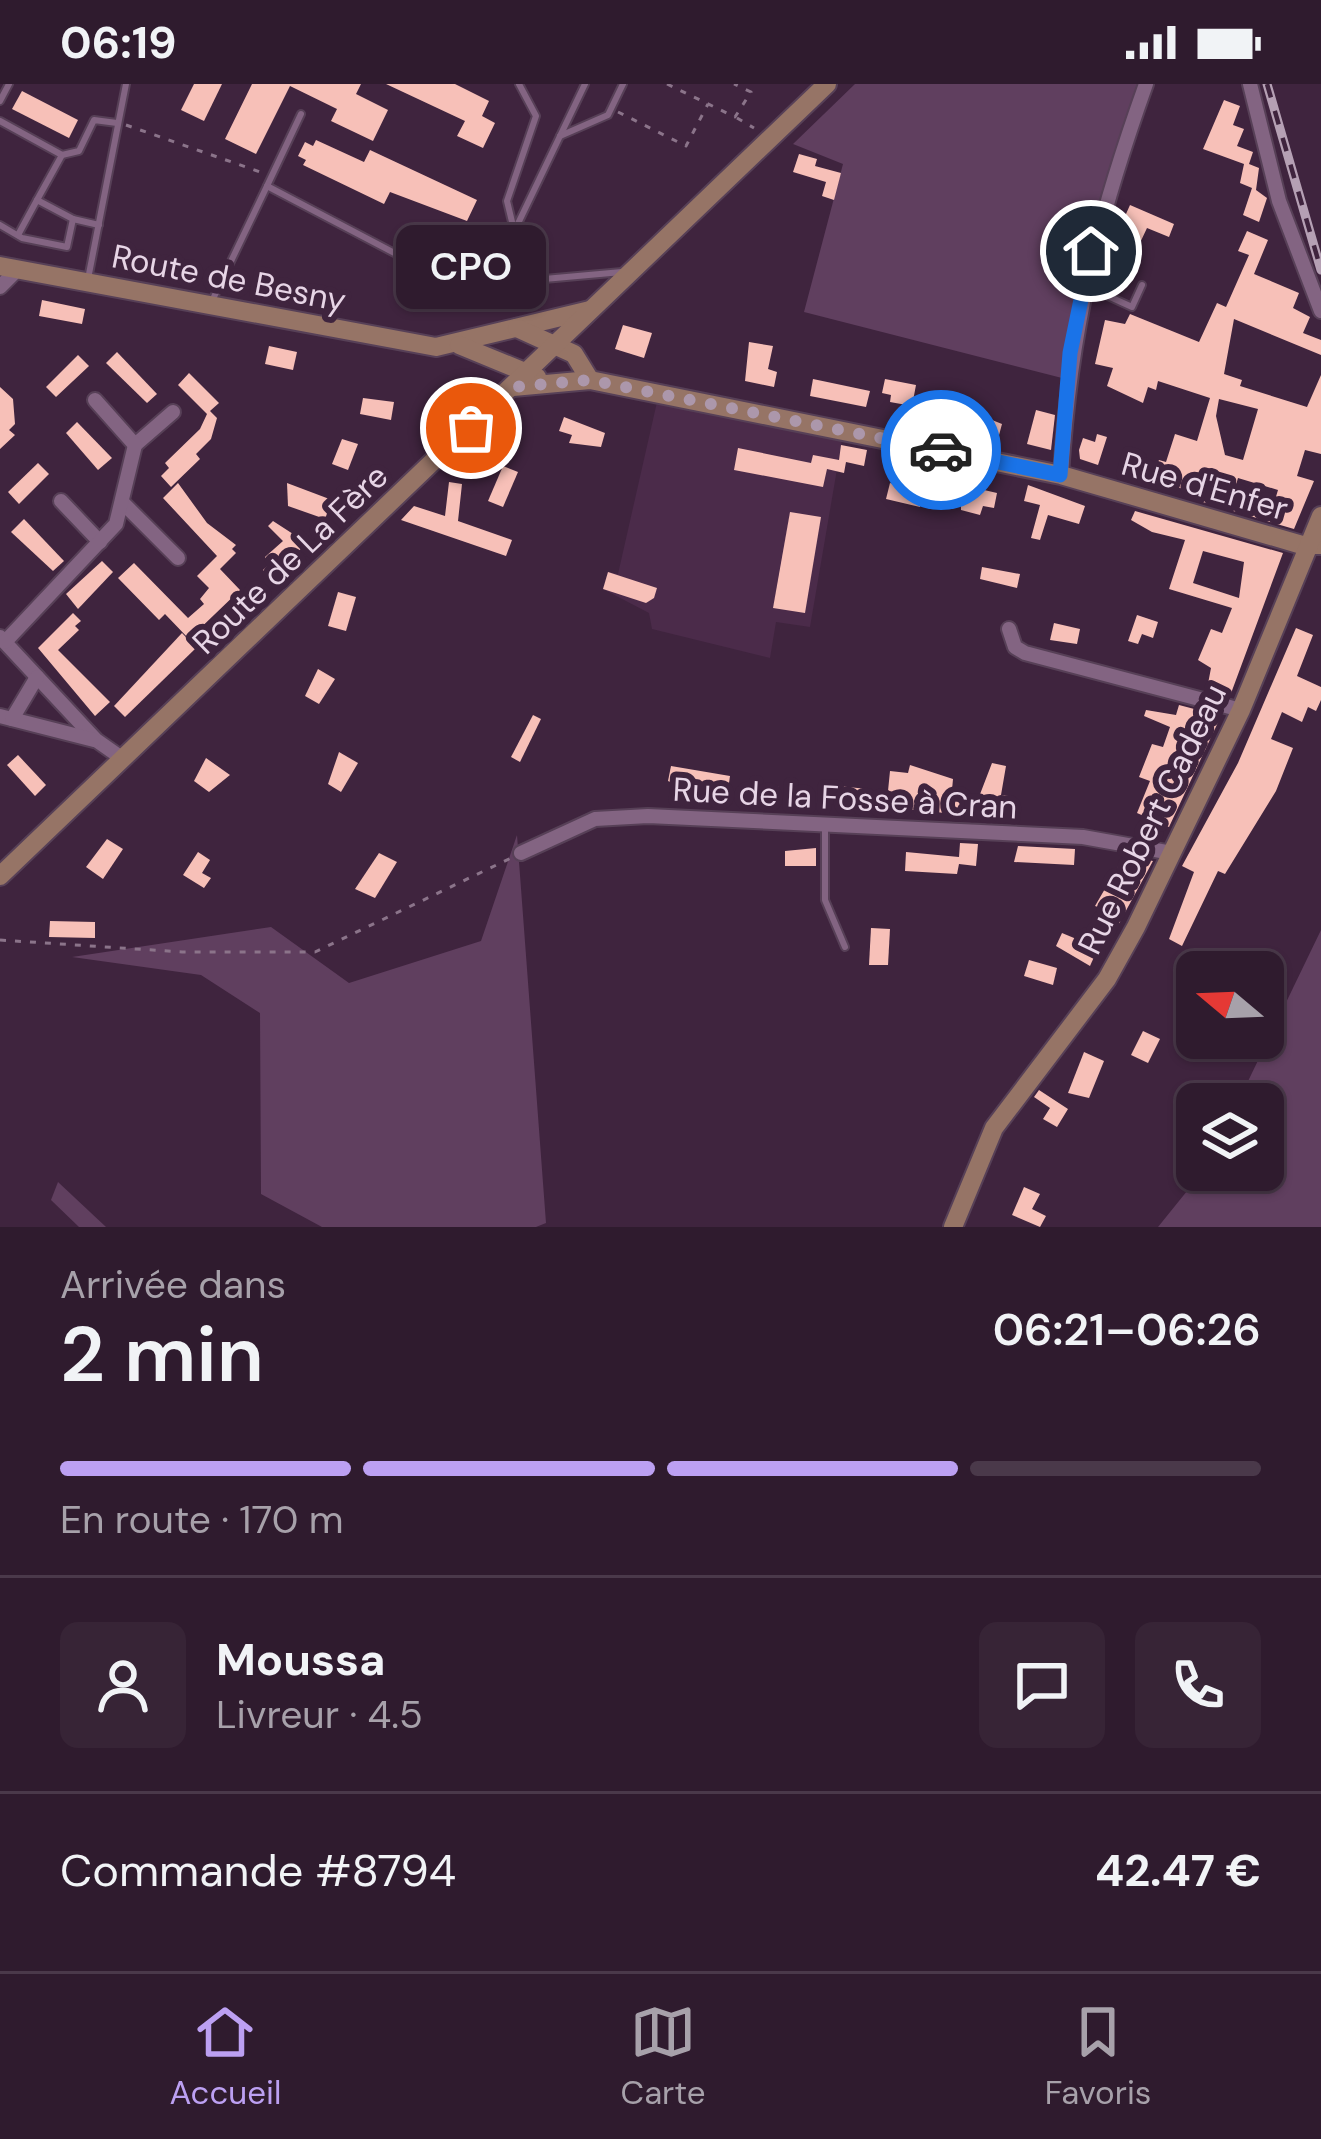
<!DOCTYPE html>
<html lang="fr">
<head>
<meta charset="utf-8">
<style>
	:root { --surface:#2f1b2e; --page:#372436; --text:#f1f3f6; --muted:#a7a1aa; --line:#4a394a; --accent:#bca0f2 }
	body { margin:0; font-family:"DM Sans",sans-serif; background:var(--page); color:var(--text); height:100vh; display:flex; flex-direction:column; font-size:45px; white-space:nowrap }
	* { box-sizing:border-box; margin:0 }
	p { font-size:39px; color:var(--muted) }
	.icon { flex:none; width:66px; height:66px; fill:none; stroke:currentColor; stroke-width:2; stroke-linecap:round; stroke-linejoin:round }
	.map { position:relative; height:1143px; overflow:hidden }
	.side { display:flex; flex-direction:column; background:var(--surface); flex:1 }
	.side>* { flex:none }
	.needle { width:78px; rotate:289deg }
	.buttons { position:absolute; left:1176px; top:867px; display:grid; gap:24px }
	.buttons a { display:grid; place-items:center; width:108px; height:108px; border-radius:18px; background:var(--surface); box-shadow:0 3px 9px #0004,0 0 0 3px var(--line); font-size:60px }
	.pin { position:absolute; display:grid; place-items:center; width:102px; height:102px; color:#fff; margin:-51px; border:6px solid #fff; border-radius:50%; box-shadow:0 3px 12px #0007 }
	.courier { position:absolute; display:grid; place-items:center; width:120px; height:120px; margin:-60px; border:9px solid #1a73e8; border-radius:50%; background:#fff; color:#222; box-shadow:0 3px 15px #0007 }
	.bubble { position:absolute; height:84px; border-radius:18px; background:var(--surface); box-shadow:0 3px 9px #0004,0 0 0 3px var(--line); font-size:39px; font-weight:600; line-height:84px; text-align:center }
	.summary em { font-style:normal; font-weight:600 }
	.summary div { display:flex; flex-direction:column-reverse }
	.summary { display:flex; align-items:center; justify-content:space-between; height:204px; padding:0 60px }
	h1 { font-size:78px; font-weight:600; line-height:90px }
	.bar { display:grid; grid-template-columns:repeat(4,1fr); gap:18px 12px; align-content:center; height:144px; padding:0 60px }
	.bar i { height:15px; border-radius:9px; background:var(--line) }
	.bar .active { background:var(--accent) }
	.bar p { grid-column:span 4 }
	.line { display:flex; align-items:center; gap:30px; padding:0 60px; border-top:3px solid var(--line) }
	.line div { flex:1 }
	.round { display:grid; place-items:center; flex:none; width:126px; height:126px; border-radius:18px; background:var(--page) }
	.status { display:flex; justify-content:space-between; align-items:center; height:84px; padding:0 60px; background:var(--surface); direction:ltr }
	.status svg { height:33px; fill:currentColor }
	.tab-bar { display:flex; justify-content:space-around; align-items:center; height:168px; border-top:3px solid var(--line); background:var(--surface); font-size:33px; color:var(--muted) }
	.tab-bar a { display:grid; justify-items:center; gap:6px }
	.tab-bar .active { color:var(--accent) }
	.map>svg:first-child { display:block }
	.built { fill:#4b2b4a }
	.green { fill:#603f5f }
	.building { fill:#f7c0b8; fill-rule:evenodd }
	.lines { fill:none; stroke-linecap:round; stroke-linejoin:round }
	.lane-casing { stroke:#574057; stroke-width:10 }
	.street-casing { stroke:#574057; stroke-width:18 }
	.secondary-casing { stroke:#574057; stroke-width:22 }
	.path { stroke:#8b748a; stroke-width:3; stroke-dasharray:6 9; stroke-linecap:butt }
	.lane { stroke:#836482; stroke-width:6 }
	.street { stroke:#836482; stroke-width:14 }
	.secondary { stroke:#967466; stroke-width:18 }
	.rail-casing { stroke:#b5a0b4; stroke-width:9 }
	.rail { stroke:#3f243e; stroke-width:4.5; stroke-dasharray:14; stroke-linecap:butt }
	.done { stroke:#ac97ab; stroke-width:12; stroke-dasharray:0 21.6 }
	.route { stroke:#1a73e8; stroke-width:15 }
	.labels { text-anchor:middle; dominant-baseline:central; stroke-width:12; stroke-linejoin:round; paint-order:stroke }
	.street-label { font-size:33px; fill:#e7d5e6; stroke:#3f243e }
</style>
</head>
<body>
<div class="status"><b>06:19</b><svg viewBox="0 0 49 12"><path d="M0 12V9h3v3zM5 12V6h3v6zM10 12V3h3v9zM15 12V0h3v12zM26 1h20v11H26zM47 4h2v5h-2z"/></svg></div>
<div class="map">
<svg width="1321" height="1143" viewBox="0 0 1321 1143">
	<rect width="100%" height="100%" fill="#3f243e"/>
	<polygon class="built" points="657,318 842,356 810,543 776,538 770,574 652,545 649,529 603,505 608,488 618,490"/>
	<g class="green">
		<polygon points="855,0 1141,0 1083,169 1062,294 804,228 843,80 793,60"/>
		<polygon points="517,751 546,1139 536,1143 322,1143 261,1110 260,929 201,891 72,873 271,843 349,899 481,857"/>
		<polygon points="1321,846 1321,1143 1158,1143 1204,1086 1263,1086 1263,1020 1237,1020"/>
		<polygon points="58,1098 106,1143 79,1143 51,1116"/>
	</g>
	<g class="building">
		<polygon points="194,0 222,0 204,37 181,26"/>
		<polygon points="252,0 361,0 356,10 388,26 373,57 331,37 337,25 290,2 256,70 225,55"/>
		<polygon points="386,0 455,0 489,17 482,32 495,39 483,64 457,52 465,37"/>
		<polygon points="22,7 78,36 69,54 12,25"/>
		<polygon points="1224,16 1240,22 1233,41 1244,45 1237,62 1253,68 1249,80 1259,84 1256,106 1267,114 1259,138 1243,131 1252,104 1240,99 1244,80 1203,65"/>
		<polygon points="316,56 364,78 370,66 477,116 467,137 390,108 384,120 303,81 306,76 298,72 305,58 313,62"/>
		<polygon points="799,70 817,75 815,82 841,89 834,116 822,112 826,98 793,88"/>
		<polygon points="1130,121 1174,140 1169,153 1147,144 1123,195 1101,187 1111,148 1117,150"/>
		<path d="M1247,147L1268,156L1254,190L1299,209L1293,224L1310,233L1303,249L1321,256V271L1234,235L1224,290L1242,296L1240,302L1307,323L1321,291V370L1305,366L1297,392L1314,397L1294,445L1186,413L1188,407L1151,393L1159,376L1166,378L1175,350L1197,357L1210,314L1158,297L1156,306L1148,303L1143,319L1107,302L1113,284L1095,280L1105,236L1125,240L1130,230L1199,258L1217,219L1226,223L1249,171L1238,167ZM1219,315L1258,325L1243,376L1225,371L1216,332ZM1238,394L1278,406L1272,426L1232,414Z"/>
		<polygon points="42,216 85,225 82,240 39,232"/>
		<polygon points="623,241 652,249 644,274 615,265"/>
		<polygon points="749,258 773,262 768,285 777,288 774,303 745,297"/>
		<polygon points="269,262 297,268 293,286 265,280"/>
		<polygon points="117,268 157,310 147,319 106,279"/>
		<polygon points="78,271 89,282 56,313 46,303"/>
		<polygon points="189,289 219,319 210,327 217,334 211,355 196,370 200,375 171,403 161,392 169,384 165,379 200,345 207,330 178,301"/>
		<polygon points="813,295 870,307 866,323 810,312"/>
		<polygon points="885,295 916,301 912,322 890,318 891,311 882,309"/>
		<polygon points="0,303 13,315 15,340 9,346 15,351 0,365"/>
		<polygon points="363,314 394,318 391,336 360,330"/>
		<polygon points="1036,326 1055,331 1051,366 1027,360"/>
		<polygon points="972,328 1002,340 998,355 969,348"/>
		<polygon points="564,333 605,349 601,363 569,359 572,351 559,347"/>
		<polygon points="77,338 112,374 98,386 66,349"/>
		<polygon points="1097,350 1107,353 1098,381 1080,375 1079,366 1083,354 1095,358"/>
		<polygon points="342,355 358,360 348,386 332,380"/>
		<polygon points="841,361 867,366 864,382 846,378 844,389 827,385 823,403 734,386 738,364 811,379 813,371 839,376"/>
		<polygon points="38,379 49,390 19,420 8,408"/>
		<polygon points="503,382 518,388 503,423 488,417"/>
		<polygon points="449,398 462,400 458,437 512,456 506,472 401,436 414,422 445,432"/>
		<polygon points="178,399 207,439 236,461 232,465 236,469 220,485 240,506 189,555 165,530 159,536 118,494 134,479 188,534 204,520 200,515 209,504 197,492 217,472 163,414"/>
		<polygon points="287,399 332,416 325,435 288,422"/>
		<polygon points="890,399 923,407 920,423 886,415"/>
		<polygon points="954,399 997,409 994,424 983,422 980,431 961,426 961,413 951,411"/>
		<polygon points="1028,401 1085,422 1079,440 1048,431 1040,456 1031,454 1040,421 1024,417"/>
		<path d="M1135,427L1283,469L1230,612L1207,605L1211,584L1198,576L1211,545L1222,549L1232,524L1169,505L1185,456L1152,448L1131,436ZM1203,467L1244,478L1239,514L1193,499Z"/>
		<polygon points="790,428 821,433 805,529 773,524"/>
		<polygon points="24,435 64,477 53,487 11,448"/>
		<polygon points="273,437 307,459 270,494 263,486 269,480 265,473 283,457 268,442"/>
		<polygon points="102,477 113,488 78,525 66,510"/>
		<polygon points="982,483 1020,490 1017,504 980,495"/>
		<polygon points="608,488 657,504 654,514 646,519 603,505"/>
		<polygon points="338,508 356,513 346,547 328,542"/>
		<polygon points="73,529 81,537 75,542 79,546 58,566 110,618 95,632 38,564"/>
		<polygon points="1137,531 1158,538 1153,554 1142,550 1138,560 1128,557"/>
		<polygon points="1054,539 1080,545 1077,560 1050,556"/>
		<polygon points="1296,544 1313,551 1297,592 1321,603 1321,616 1316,627 1308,623 1302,638 1282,628 1271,655 1293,664 1276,707 1225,790 1218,787 1182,862 1169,855 1194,788 1182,782 1238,679"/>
		<polygon points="182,549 196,564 125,633 114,622"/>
		<polygon points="318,585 335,595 319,620 305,612"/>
		<polygon points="1179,621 1221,632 1169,743 1137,729 1150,697 1139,693 1152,660 1163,663 1170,643 1144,632 1146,626 1176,631"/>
		<polygon points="533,631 541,635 520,678 511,673"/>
		<polygon points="339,668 358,679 341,708 328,700"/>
		<polygon points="18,671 46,701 35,712 7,681"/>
		<polygon points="206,674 230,691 209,708 194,697"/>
		<polygon points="992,679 1006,682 1001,711 1011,712 1009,736 996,735 995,721 977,718"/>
		<polygon points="910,681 953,695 951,717 966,719 966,731 894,724 896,708 888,707 890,687 908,689"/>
		<polygon points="671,682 730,692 728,706 683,704 668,697"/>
		<polygon points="750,698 779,703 776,724 758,721 759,713 748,712"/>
		<polygon points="837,702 868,705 866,723 835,721"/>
		<polygon points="107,755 123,765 103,795 86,783"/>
		<polygon points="960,759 978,760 976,782 959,780 957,790 905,787 906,768 959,773"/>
		<polygon points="1018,762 1075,765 1074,781 1014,778"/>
		<polygon points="816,764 816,782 785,782 785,767"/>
		<polygon points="198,768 210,776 202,789 211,794 204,804 183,791"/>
		<polygon points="379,769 397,778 375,814 355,805"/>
		<polygon points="1124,772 1153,777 1116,845 1096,835 1101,824 1095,822"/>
		<polygon points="50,837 95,838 95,854 49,853"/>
		<polygon points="871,844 890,845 888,881 869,881"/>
		<polygon points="1062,849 1098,864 1090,882 1056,862"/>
		<polygon points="1029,876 1057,884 1053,901 1024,892"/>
		<polygon points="1143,947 1160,955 1148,979 1131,971"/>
		<polygon points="1084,968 1104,977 1089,1014 1068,1009"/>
		<polygon points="1039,1006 1068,1025 1057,1043 1043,1035 1050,1024 1034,1013"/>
		<polygon points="1024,1103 1040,1110 1032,1125 1046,1132 1040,1143 1012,1131"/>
	</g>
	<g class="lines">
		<defs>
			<g id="lane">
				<polyline points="585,0 500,177 500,199 622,188"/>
				<polyline points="0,17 9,0"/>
				<polyline points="301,30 267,102 461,204 500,199"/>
				<polyline points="0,37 62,71 37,116"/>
				<polyline points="560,52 608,31 623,0"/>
				<polyline points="62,71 79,67 94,36 117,39"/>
				<polyline points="0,141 22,154 67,163 73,135 99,141"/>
				<polyline points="513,142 507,117 536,32 519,0"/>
				<polyline points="18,151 37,116 73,135"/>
				<polyline points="88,195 126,0"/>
				<polyline points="1086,202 1132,223 1142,201"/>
				<polyline points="212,217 267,102"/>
				<polyline points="825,745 825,816 845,863"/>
			</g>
			<g id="street">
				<polyline points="1250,0 1279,117 1321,227"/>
				<polyline points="0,203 17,186"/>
				<polyline points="135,361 173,328"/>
				<path d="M1061,391C1070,245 1097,137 1146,0"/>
				<polyline points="61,417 100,458"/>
				<polyline points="122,418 178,474"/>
				<polyline points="1009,545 1015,563 1025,569 1241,626"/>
				<polyline points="0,553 96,656 123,675"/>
				<polyline points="5,558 116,440 135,361 95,316"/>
				<polyline points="0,632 94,656"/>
				<polyline points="12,635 37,593"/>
				<polyline points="521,769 595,735 648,732 1083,753 1172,769"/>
			</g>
			<g id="secondary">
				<polyline points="0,182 436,263 590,226"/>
				<polyline points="517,244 574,270 590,296"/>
				<polyline points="459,261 537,293"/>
				<polyline points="513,303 590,296 1061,391 1302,461 1321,461"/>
				<polyline points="0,792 827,0"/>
				<polyline points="953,1143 994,1044 1107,895 1136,843 1241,626 1321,432"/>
			</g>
		</defs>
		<use href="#lane" class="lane-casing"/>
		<use href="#street" class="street-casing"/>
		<use href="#secondary" class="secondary-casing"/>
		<g class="path">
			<polyline points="667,0 735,33 751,8 734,0"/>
			<polyline points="618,28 686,62 708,20"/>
			<polyline points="737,34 754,44"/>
			<polyline points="126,41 263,89"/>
			<polyline points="0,856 182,868 315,868 511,774"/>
		</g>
		<use href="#lane" class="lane"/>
		<use href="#street" class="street"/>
		<use href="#secondary" class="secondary"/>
		<defs>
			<polyline id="rail" points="1267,0 1321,186"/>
		</defs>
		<use href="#rail" class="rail-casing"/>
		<use href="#rail" class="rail"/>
	</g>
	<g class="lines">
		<polyline class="done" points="471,344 513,303 590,296 941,366"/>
		<polyline class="route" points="941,366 1060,391 1070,269 1091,167"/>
	</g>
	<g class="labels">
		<g class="street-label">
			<text transform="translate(229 194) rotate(11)">Route de Besny</text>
			<text transform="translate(1205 402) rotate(16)">Rue d'Enfer</text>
			<text transform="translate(290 475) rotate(-44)">Route de La Fère</text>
			<text transform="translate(845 714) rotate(3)">Rue de la Fosse à Cran</text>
			<text transform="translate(1152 735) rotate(-64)">Rue Robert Cadeau</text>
		</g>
	</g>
</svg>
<div class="buttons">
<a><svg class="needle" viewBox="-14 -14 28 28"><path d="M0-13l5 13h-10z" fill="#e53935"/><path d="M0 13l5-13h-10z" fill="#a7a1aa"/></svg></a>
<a><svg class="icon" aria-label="layers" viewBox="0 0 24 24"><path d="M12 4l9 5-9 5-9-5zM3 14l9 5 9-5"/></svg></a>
</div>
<div class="pin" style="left:471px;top:344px;background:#ea580c"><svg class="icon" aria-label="bag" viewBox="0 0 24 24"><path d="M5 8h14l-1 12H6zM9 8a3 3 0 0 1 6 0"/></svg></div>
<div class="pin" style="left:1091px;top:167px;background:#1f2937"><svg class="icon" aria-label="home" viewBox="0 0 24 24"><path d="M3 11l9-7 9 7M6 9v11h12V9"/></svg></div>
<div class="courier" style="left:941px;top:366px"><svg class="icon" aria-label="car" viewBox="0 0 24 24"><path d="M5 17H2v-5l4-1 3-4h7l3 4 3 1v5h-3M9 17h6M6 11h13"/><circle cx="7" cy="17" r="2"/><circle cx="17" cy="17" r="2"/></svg></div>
<div class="bubble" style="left:396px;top:141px;width:150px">CPO</div>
</div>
<section class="side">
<div class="summary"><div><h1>2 min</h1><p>Arrivée dans</p></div><em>06:21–06:26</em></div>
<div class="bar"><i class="active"></i><i class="active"></i><i class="active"></i><i></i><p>En route · 170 m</p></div>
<div class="line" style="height:216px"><a class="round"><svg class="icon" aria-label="person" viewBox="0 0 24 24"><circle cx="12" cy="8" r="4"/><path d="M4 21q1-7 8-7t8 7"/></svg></a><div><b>Moussa</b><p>Livreur · 4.5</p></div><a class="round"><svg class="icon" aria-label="chat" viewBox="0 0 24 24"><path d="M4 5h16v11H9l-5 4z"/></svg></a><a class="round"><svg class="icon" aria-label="phone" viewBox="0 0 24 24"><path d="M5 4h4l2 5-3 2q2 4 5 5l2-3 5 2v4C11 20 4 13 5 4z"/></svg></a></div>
<div class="line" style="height:156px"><div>Commande #8794</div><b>42.47 €</b></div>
</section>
<nav class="tab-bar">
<a class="active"><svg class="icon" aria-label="home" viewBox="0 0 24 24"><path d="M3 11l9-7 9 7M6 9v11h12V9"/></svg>Accueil</a>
<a><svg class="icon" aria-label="map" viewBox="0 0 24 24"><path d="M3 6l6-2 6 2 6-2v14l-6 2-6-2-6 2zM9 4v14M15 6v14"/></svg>Carte</a>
<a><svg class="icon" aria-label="saved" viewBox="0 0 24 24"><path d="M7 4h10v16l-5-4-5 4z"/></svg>Favoris</a>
</nav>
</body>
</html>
